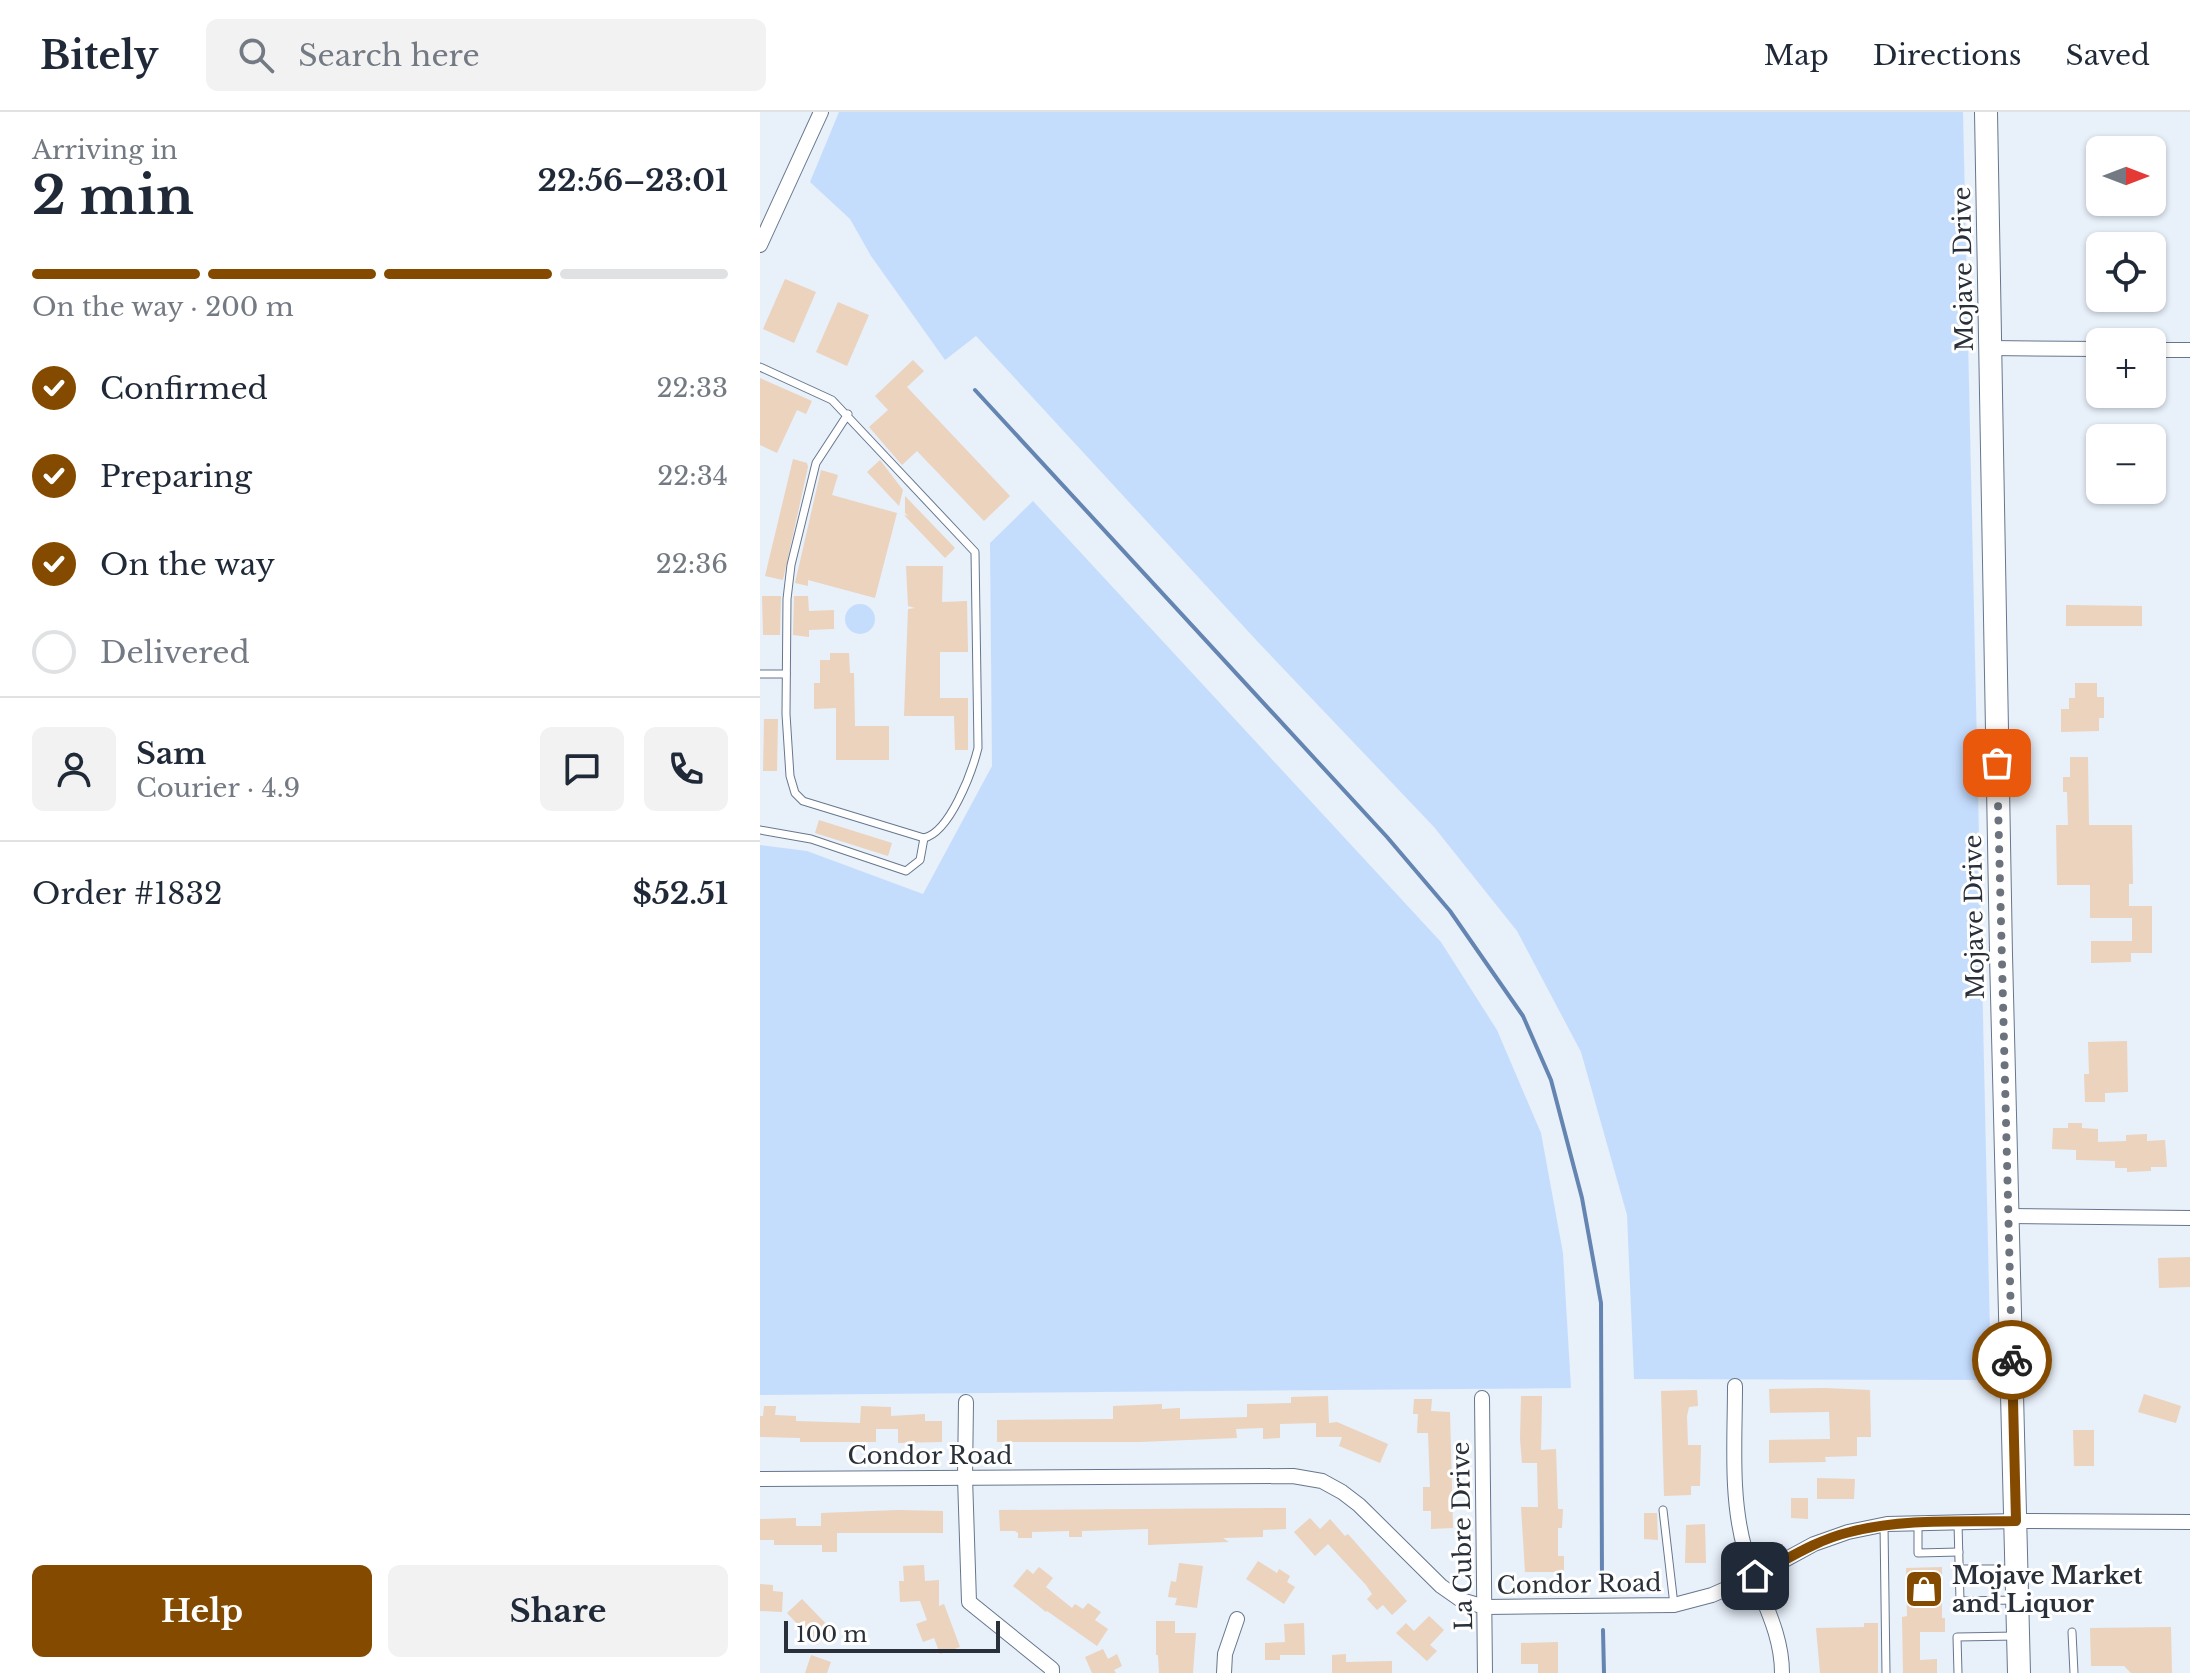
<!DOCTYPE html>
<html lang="en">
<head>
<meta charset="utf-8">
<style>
	:root { --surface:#fff; --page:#f2f2f3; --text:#1f2937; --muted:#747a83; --line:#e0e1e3; --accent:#844b00 }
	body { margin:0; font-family:"Libre Baskerville",serif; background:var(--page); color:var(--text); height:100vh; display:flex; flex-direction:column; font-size:30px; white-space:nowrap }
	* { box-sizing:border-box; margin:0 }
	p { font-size:26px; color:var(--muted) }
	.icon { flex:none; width:44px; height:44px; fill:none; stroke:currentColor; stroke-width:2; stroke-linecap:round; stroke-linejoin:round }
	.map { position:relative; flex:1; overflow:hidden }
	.sheet { display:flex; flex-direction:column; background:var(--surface); width:760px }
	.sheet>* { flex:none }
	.needle { width:52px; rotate:90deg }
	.tools { position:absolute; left:1326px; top:24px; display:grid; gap:16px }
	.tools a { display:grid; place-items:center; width:80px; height:80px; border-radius:12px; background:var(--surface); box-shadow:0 2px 6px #0004; font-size:40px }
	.scale { position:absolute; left:24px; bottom:20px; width:216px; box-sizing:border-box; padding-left:8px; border:4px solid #293039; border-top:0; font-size:22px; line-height:28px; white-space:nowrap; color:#293039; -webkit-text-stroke:6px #fff; paint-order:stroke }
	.pin { position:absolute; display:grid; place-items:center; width:68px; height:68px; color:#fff; margin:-34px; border-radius:16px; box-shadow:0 4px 12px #0006 }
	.courier { position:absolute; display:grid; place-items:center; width:80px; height:80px; margin:-40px; border:6px solid #844b00; border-radius:50%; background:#fff; color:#222; box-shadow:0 2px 10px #0007 }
	.headline em { font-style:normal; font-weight:700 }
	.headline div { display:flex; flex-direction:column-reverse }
	.headline { display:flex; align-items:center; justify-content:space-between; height:136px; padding:0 32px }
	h1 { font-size:52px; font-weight:700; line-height:60px }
	.bar { display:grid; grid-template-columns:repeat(4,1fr); gap:12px 8px; align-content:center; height:96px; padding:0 32px }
	.bar i { height:10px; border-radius:6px; background:var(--line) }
	.bar .on { background:var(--accent) }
	.bar p { grid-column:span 4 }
	.line { display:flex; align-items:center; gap:20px; padding:0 32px; border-top:2px solid var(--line) }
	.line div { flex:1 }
	.round { display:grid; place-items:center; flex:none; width:84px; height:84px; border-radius:12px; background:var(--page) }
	ol { padding:0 32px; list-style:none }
	li { display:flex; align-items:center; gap:24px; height:88px }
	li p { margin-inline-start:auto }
	li .icon { padding:8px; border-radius:50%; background:var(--accent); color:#fff; stroke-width:4 }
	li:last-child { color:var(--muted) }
	li i { width:44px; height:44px; border:4px solid var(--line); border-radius:50% }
	.action { display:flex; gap:16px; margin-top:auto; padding:16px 32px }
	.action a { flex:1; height:92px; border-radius:12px; background:var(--accent); color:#fff; font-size:32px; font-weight:700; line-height:92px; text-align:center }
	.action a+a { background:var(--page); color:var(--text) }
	header { display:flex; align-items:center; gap:48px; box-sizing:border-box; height:112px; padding:0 40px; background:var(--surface); border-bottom:2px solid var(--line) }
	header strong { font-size:38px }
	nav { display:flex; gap:44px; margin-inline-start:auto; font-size:28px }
	.search { width:560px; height:72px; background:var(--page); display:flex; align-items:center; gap:20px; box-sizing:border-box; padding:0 28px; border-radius:12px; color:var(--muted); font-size:30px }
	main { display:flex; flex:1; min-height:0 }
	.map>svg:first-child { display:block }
	.green { fill:#c5ddfd }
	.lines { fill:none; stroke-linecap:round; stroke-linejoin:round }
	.stream { stroke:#6485b1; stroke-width:4 }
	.building { fill:#ebd3be }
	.service-casing { stroke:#66778d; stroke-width:9 }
	.minor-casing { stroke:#66778d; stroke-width:16 }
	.secondary-casing { stroke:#66778d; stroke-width:24 }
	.service { stroke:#fff; stroke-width:7 }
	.minor { stroke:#fff; stroke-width:14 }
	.secondary { stroke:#fff; stroke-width:22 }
	.done { stroke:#6c737d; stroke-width:8; stroke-dasharray:0 14.4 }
	.route { stroke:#844b00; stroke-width:10 }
	.labels { text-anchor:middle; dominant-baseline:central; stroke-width:6; stroke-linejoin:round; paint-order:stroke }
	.street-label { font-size:24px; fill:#293039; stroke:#fff }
	.poi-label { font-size:24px; font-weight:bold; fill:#293039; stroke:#fff; text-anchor:start }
</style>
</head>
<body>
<header>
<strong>Bitely</strong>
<div class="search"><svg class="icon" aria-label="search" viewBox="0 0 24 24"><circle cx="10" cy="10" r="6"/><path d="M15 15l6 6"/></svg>Search here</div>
<nav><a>Map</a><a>Directions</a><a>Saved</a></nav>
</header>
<main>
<section class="sheet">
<div class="headline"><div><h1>2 min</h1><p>Arriving in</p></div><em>22:56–23:01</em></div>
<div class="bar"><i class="on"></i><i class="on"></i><i class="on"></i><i></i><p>On the way · 200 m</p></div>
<ol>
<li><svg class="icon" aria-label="check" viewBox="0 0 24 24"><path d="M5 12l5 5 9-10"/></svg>Confirmed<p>22:33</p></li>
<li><svg class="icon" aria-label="check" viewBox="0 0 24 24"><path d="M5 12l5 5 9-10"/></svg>Preparing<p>22:34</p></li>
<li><svg class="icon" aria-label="check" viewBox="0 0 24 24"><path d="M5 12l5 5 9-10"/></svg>On the way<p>22:36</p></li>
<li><i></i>Delivered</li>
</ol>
<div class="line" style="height:144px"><a class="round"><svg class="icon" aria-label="person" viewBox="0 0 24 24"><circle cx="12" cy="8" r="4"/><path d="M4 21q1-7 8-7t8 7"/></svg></a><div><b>Sam</b><p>Courier · 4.9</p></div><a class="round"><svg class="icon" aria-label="chat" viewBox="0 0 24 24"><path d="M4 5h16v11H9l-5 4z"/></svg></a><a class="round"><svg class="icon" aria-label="phone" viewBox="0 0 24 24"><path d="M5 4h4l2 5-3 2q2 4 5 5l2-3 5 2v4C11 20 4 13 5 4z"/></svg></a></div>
<div class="line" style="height:104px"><div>Order #1832</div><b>$52.51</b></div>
<div class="action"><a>Help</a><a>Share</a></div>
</section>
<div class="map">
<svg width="1430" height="1561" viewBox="0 0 1430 1561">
	<rect width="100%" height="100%" fill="#e8f0fa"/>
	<g class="green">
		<polygon points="79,0 1203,0 1231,1268 874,1267 867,1103 821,940 757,819 674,715 497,529 216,224 185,248 111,144 90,107 50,70"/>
		<polygon points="273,389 681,830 737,918 781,1021 803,1141 811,1276 0,1283 0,733 47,739 163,782 232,654 230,431"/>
		<circle cx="100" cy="507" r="15"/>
	</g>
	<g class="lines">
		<g class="stream">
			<polyline points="215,278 627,725 690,799 763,904 791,968 822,1086 841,1191 842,1472"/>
			<polyline points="843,1518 844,1561"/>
		</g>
	</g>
	<g class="building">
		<polygon points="25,167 56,180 34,231 3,217"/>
		<polygon points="78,190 109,203 87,254 56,240"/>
		<polygon points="153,248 164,259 147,275 250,384 224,409 157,339 142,353 109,315 128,298 115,284"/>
		<polygon points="0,266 52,289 46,302 37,298 17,341 0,333"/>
		<polygon points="33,347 47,351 48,355 23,468 5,464"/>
		<polygon points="120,348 143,378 139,394 107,360"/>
		<polygon points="61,358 78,363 72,383 137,401 115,486 48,468 48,474 35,471"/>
		<polygon points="145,384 195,436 185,446 144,403 148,404 145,401"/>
		<polygon points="146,454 183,454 182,490 207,489 208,540 180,540 180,586 208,586 208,638 195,638 194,604 144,604 148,497 155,496 148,494"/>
		<polygon points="2,484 21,484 20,523 3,523"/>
		<polygon points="34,484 48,484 49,499 74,498 74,517 49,518 49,525 33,523"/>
		<polygon points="1306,493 1382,494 1382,514 1306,514"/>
		<polygon points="70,541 89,541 90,561 94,561 95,614 129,614 129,648 76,648 76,596 54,597 54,571 60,571 60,548 70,548"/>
		<polygon points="1315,571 1337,571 1337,585 1344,585 1344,606 1339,606 1339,619 1301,620 1301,597 1309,597 1309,586 1315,586"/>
		<polygon points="4,607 18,607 17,659 3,659"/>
		<polygon points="1310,645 1328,645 1329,713 1372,713 1373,772 1369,772 1369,794 1392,794 1392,841 1371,841 1371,850 1331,851 1331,829 1372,829 1372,806 1330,806 1330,773 1297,773 1296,713 1308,713 1307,680 1303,680 1303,665 1310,665"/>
		<polygon points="59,708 132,731 128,744 55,721"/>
		<polygon points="1367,929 1368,980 1345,981 1345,990 1325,990 1324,962 1329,962 1328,930"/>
		<polygon points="1308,1011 1322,1011 1322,1016 1338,1017 1338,1030 1366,1029 1366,1023 1387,1022 1387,1029 1405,1028 1407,1055 1391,1055 1391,1059 1367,1060 1367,1056 1355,1056 1355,1049 1316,1048 1316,1038 1292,1037 1293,1016 1308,1016"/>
		<polygon points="1430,1145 1430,1175 1399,1176 1398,1146"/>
		<polygon points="1065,1276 1110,1278 1111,1325 1097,1325 1097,1344 1065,1345 1066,1350 1009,1351 1009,1328 1070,1327 1069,1300 1010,1301 1009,1277"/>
		<polygon points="937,1278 938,1294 929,1295 927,1304 928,1333 941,1333 940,1374 931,1374 931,1383 904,1384 901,1279"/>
		<polygon points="1384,1282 1421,1294 1416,1311 1378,1300"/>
		<polygon points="568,1284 569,1311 577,1310 628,1332 620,1351 579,1334 582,1325 556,1325 556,1311 520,1312 520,1326 503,1327 503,1316 476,1317 477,1326 379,1330 237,1330 237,1308 353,1307 353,1294 402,1292 402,1297 420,1296 420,1307 487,1305 487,1292 531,1291 531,1285"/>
		<polygon points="761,1284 782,1284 781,1338 796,1337 798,1397 803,1397 802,1416 798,1416 798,1444 804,1444 804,1460 765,1460 761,1395 778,1395 777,1351 762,1351 760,1327"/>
		<polygon points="654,1287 672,1287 671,1299 690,1300 693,1416 671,1417 671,1399 663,1399 663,1375 670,1375 668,1321 657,1321 658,1302 653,1302"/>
		<polygon points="4,1294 16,1294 15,1303 36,1304 36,1309 100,1311 101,1294 131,1295 131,1304 165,1302 165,1309 182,1309 182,1330 138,1331 138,1317 116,1317 116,1330 40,1330 40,1326 0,1325 0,1304 3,1304"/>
		<polygon points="1313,1318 1334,1318 1334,1354 1314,1354"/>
		<polygon points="1057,1366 1095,1367 1094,1387 1057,1387"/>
		<polygon points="1031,1386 1048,1386 1048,1407 1031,1406"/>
		<polygon points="526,1396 526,1417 503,1418 503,1425 463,1426 469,1430 388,1433 388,1417 322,1419 322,1425 309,1425 309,1419 272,1420 272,1426 258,1426 258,1421 255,1419 240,1419 239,1398"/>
		<polygon points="138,1398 183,1399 183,1421 77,1421 77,1440 62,1440 62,1433 14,1433 14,1428 0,1428 0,1407 36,1406 36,1414 61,1414 61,1401"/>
		<polygon points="884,1401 897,1401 898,1428 884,1427"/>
		<polygon points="550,1406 560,1417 570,1407 585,1424 588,1422 647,1489 632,1503 623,1493 617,1498 607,1487 612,1482 606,1473 568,1432 555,1444 534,1420"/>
		<polygon points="945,1412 946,1451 925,1451 926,1413"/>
		<polygon points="498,1449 517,1461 519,1457 530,1464 527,1470 535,1475 524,1492 486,1467"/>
		<polygon points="419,1451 443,1454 437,1496 415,1493 417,1486 408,1485 411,1469 416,1470"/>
		<polygon points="164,1453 165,1469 179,1468 179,1494 184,1492 200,1535 180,1542 174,1526 163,1530 156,1512 167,1508 160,1489 140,1490 139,1469 144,1469 143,1454"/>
		<polygon points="279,1455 293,1466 286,1475 312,1496 315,1492 323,1497 328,1491 341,1500 335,1508 348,1517 337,1534 287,1499 286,1500 253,1474 267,1457 273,1462"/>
		<polygon points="1182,1455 1182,1506 1185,1506 1185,1520 1160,1520 1160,1548 1177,1547 1177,1561 1143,1561 1142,1505 1147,1504 1146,1456"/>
		<polygon points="0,1472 13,1473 13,1479 23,1480 22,1500 0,1499"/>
		<polygon points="42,1487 72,1518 57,1533 27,1501"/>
		<polygon points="669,1504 684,1518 670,1533 677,1539 667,1549 636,1521 646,1511 654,1519"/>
		<polygon points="396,1509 415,1509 415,1521 436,1521 433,1561 399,1561 398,1543 396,1543"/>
		<polygon points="544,1511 545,1543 520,1543 520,1548 505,1548 505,1531 525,1530 524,1512"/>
		<polygon points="1104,1511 1118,1511 1118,1561 1060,1561 1056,1516 1104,1515"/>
		<polygon points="1411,1515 1412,1561 1371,1561 1364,1554 1331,1554 1330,1516"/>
		<polygon points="798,1530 798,1561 778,1561 778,1552 761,1552 761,1531"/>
		<polygon points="343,1537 348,1547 357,1542 362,1554 354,1558 356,1561 332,1561 325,1545"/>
		<polygon points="586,1542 586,1550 632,1549 632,1561 572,1561 572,1543"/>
		<polygon points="51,1543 71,1550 67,1561 45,1561"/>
	</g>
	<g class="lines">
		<defs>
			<g id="service">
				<path d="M0,255L72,288L215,440L218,636C212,660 190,720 164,726L43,689L35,681L30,664L26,602L27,487L31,453L56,351L88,302"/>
				<polyline points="1,562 26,562"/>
				<polyline points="0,718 51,727 146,759 160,748 164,726"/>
				<polyline points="903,1398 914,1493"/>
				<polyline points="1198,1411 1200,1489 1255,1488"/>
				<polyline points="1158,1412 1158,1441 1199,1440"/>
				<polyline points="1124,1413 1126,1561"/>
				<polyline points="1199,1457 1255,1457"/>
				<polyline points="1312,1520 1314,1561"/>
				<polyline points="1198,1561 1197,1525 1256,1524"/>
			</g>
			<g id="minor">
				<polyline points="0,133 61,0"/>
				<polyline points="1230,236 1340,237"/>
				<polyline points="1392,238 1430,238"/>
				<polyline points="1247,1104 1430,1106"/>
				<path d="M975,1274C975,1328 970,1386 985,1438C997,1481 1022,1516 1022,1561"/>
				<polyline points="722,1286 725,1561"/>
				<polyline points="206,1290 205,1365 209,1490 292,1557 292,1561"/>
				<polyline points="0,1367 533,1364 562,1369 582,1380 599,1393 681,1474 701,1488 725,1495 914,1493 952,1483 995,1464 1054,1432 1088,1420 1127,1412 1256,1409 1430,1410"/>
				<polyline points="464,1561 465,1542 477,1507"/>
			</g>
			<polyline id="secondary" points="1226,0 1241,843 1259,1561"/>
		</defs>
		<use href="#service" class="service-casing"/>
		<use href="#minor" class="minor-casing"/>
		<use href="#secondary" class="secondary-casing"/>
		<use href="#service" class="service"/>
		<use href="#minor" class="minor"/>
		<use href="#secondary" class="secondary"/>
	</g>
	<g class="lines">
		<polyline class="done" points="1237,651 1252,1248"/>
		<path class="route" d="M995,1464C1026,1448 1056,1428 1090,1420C1143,1406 1201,1410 1256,1409L1252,1248"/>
	</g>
	<defs>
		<symbol id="shop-square" viewBox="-11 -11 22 22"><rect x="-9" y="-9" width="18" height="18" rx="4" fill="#844b00" stroke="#fff"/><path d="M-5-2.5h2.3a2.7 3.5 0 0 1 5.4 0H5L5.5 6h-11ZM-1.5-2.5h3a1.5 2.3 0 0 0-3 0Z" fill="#fff"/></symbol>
	</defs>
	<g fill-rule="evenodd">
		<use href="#shop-square" x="1142" y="1455" width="44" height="44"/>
	</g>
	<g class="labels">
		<g class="street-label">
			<text transform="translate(1203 157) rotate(-91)">Mojave Drive</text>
			<text transform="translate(1214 805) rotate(-91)">Mojave Drive</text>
			<text x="170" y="1343">Condor Road</text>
			<text transform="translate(702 1424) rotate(-91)">La Cubre Drive</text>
			<text transform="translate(819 1472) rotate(-1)">Condor Road</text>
		</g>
		<g class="poi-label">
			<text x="1192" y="1463">Mojave Market<tspan x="1192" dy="28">and Liquor</tspan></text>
		</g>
	</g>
</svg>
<div class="tools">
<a><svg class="needle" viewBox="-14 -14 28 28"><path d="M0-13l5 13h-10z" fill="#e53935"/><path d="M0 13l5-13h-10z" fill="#747a83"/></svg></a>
<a><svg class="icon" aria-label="locate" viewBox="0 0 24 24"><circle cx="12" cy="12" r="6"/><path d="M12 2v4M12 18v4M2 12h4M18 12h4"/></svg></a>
<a>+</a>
<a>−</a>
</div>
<div class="scale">100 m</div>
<div class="pin" style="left:1237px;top:651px;background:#ea580c"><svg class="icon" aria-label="bag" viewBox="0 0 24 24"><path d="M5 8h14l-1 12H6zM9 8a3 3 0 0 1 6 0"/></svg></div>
<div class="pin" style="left:995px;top:1464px;background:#1f2937"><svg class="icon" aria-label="home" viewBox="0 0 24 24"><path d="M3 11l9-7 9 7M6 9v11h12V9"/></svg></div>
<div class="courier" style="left:1252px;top:1248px"><svg class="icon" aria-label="bike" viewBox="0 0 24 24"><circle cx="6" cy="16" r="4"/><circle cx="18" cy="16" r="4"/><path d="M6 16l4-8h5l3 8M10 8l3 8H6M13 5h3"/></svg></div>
</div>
</main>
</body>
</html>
